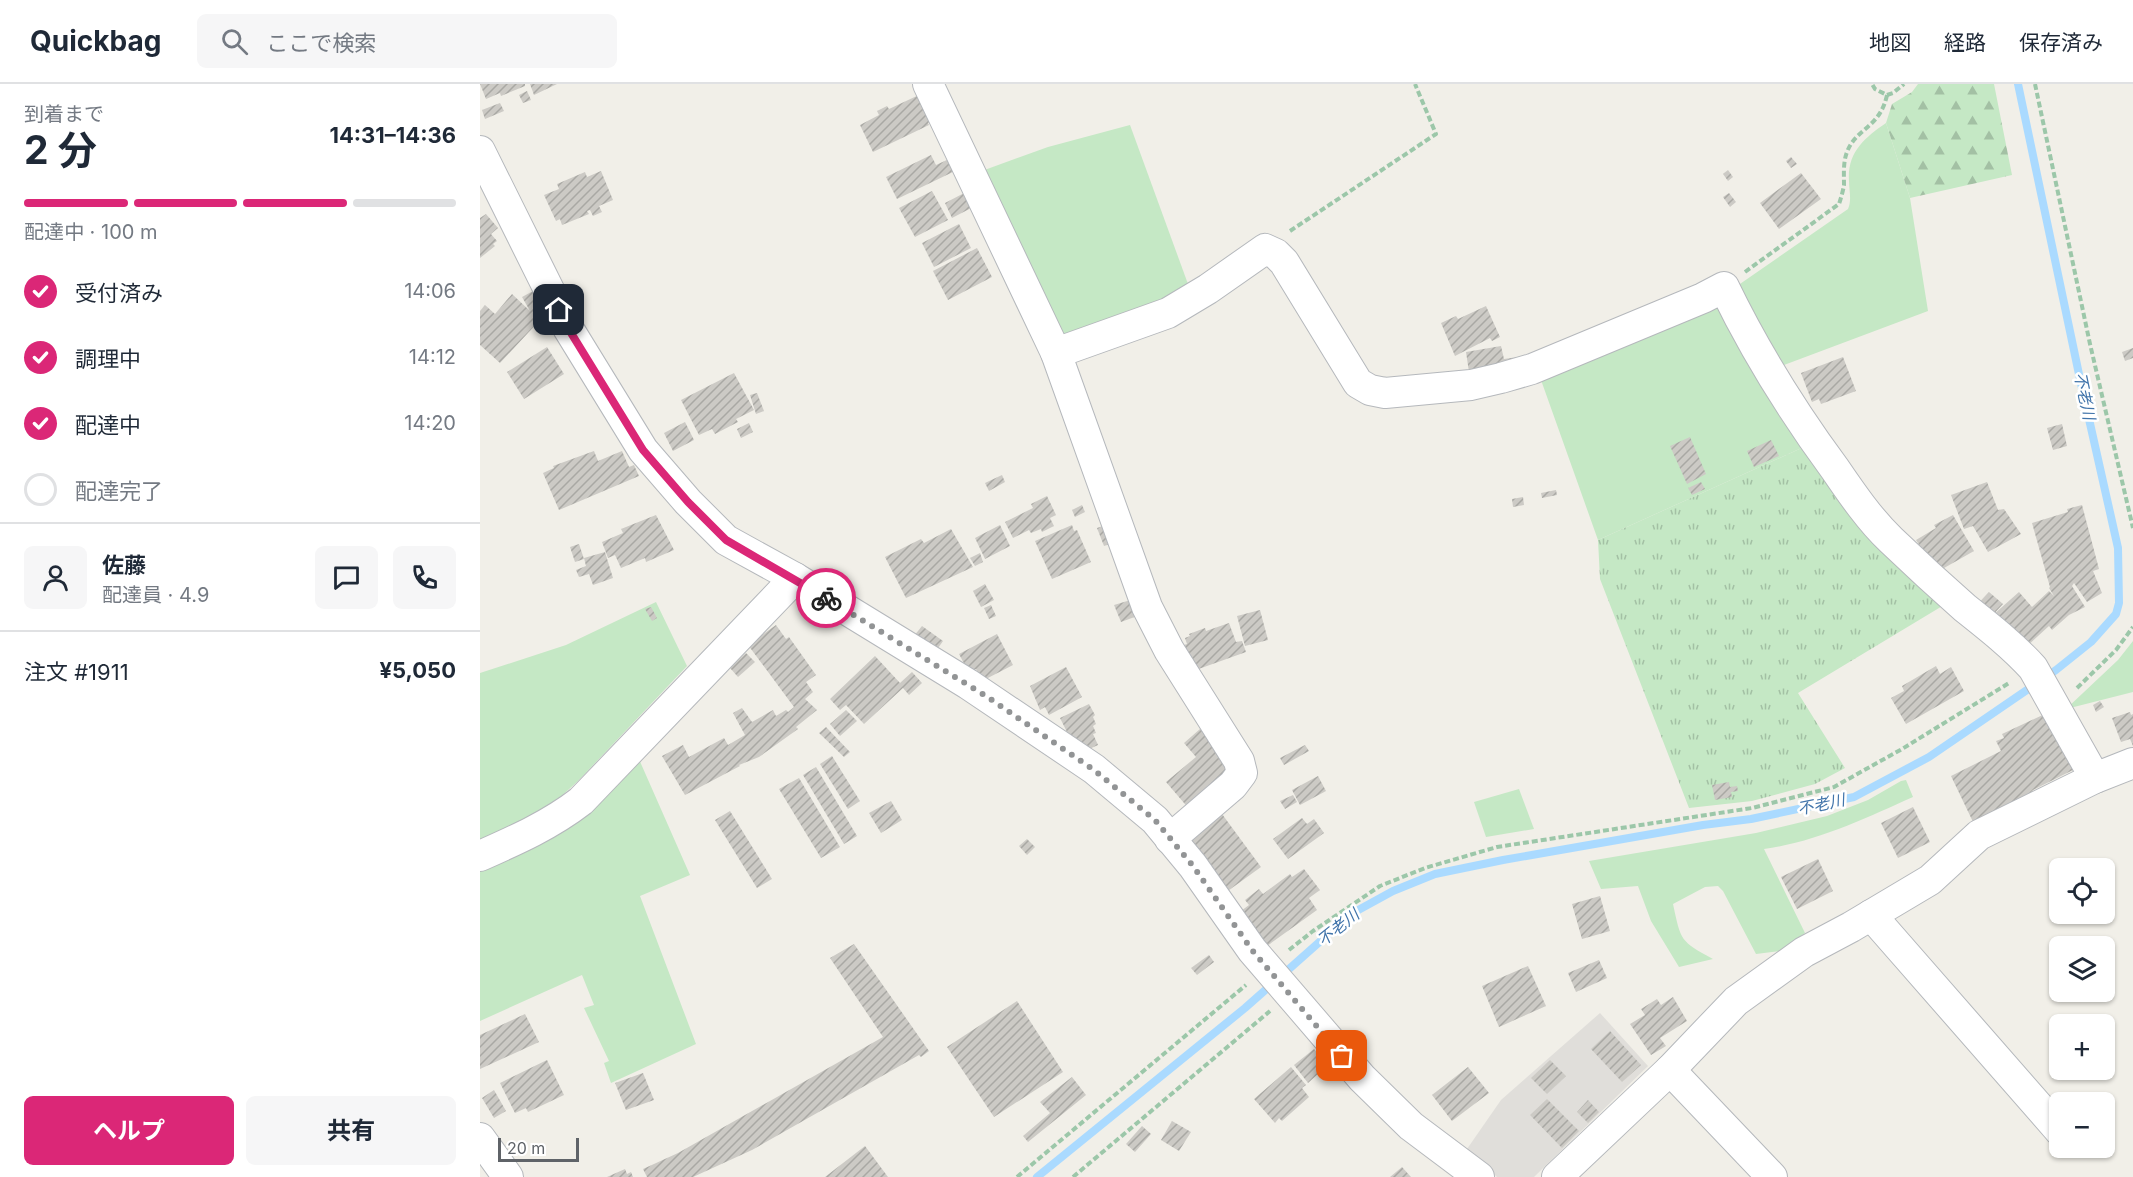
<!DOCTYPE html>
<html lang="ja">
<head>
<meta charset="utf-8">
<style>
	:root { --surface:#fff; --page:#f6f6f7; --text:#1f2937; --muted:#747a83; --line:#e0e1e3; --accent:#db2777 }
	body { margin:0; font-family:Inter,"Noto Sans JP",sans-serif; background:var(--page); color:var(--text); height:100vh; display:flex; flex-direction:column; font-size:22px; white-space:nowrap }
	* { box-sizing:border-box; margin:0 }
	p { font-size:20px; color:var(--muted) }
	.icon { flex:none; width:33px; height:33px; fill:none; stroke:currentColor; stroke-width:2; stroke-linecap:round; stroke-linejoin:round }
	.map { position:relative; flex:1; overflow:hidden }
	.panel { display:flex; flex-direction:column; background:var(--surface); width:480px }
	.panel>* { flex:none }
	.controls { position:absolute; left:1569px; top:774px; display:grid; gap:12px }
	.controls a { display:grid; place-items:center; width:66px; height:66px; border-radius:9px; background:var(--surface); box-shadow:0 2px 4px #0004; font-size:30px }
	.scale { position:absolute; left:18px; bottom:15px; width:81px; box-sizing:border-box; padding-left:6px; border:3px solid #5f6368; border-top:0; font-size:16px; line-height:21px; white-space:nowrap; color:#5f6368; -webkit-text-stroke:4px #fff; paint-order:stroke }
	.pin { position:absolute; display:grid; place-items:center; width:51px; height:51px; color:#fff; margin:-26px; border-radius:12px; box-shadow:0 3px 9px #0006 }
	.courier { position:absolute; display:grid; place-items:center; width:60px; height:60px; margin:-30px; border:4px solid #db2777; border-radius:50%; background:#fff; color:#222; box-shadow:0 2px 8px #0007 }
	.summary em { font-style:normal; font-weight:700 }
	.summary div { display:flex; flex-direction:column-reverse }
	.summary { display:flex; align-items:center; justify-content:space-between; height:102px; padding:0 24px }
	h1 { font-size:39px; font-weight:700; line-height:45px }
	.bar { display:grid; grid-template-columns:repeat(4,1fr); gap:9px 6px; align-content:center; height:72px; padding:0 24px }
	.bar i { height:8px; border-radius:4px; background:var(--line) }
	.bar .selected { background:var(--accent) }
	.bar p { grid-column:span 4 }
	.line { display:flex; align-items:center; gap:15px; padding:0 24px; border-top:2px solid var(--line) }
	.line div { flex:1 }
	.round { display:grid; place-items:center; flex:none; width:63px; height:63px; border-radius:9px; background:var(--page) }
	ol { padding:0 24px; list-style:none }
	li { display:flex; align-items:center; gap:18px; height:66px }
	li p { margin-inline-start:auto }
	li .icon { padding:6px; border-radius:50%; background:var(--accent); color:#fff; stroke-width:4 }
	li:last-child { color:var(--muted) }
	li i { width:33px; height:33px; border:3px solid var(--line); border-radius:50% }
	.primary-button { display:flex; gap:12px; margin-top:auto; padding:12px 24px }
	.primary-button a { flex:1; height:69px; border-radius:9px; background:var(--accent); color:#fff; font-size:24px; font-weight:700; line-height:69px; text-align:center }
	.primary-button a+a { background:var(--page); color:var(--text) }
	header { display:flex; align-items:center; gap:36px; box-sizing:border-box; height:84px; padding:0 30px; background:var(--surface); border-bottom:2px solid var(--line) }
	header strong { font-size:28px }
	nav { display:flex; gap:33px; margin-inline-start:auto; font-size:21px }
	.search { width:420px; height:54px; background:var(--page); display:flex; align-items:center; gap:15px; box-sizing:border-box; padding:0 21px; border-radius:9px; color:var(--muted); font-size:22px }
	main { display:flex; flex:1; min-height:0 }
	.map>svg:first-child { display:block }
	.industrial { fill:#e0deda }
	.green { fill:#c5e8c5 }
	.forest { fill:url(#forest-firs) }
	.park { fill:url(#park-tufts) }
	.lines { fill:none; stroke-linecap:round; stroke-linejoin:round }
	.stream { stroke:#aadaff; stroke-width:8 }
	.building { fill:url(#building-hatch) }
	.minor-casing { stroke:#b5b8bc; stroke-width:32 }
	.path { stroke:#9cc7a9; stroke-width:4; stroke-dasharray:6 3; stroke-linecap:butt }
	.minor { stroke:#fff; stroke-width:30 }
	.done { stroke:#929495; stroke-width:6; stroke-dasharray:0 10.8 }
	.route { stroke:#db2777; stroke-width:8 }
	.labels { text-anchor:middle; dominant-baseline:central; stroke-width:5; stroke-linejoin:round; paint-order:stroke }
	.water-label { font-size:16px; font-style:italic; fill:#4174aa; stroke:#fff }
</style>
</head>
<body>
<header>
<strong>Quickbag</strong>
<div class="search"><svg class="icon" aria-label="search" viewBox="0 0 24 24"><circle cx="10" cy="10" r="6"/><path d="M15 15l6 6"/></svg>ここで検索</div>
<nav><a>地図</a><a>経路</a><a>保存済み</a></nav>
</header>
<main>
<section class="panel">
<div class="summary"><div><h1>2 分</h1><p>到着まで</p></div><em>14:31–14:36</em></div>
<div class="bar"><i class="selected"></i><i class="selected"></i><i class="selected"></i><i></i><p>配達中 · 100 m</p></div>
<ol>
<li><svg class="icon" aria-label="check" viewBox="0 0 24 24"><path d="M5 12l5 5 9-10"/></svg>受付済み<p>14:06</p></li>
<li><svg class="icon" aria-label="check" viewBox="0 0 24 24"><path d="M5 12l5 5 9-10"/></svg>調理中<p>14:12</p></li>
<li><svg class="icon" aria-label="check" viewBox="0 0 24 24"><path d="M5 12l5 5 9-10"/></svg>配達中<p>14:20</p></li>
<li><i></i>配達完了</li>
</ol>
<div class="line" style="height:108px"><a class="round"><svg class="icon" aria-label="person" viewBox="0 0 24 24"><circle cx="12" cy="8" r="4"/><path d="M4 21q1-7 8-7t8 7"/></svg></a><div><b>佐藤</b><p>配達員 · 4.9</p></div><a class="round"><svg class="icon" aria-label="chat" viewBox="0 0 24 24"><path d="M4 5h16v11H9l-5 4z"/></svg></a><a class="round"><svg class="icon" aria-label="phone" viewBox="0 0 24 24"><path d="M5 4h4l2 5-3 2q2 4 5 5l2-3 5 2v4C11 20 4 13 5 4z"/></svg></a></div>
<div class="line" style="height:78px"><div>注文 #1911</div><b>¥5,050</b></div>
<div class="primary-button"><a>ヘルプ</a><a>共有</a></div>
</section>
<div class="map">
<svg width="1653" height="1093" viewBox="0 0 1653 1093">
	<defs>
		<pattern id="forest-firs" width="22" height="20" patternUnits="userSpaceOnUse" patternTransform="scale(1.5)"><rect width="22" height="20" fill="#c5e8c5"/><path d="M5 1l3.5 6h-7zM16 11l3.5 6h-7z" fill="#a3c0a4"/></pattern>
		<pattern id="park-tufts" width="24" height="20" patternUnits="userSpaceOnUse" patternTransform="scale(1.5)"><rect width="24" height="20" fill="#c5e8c5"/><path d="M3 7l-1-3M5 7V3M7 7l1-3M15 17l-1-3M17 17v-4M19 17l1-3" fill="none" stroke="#a3c0a4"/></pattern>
		<pattern id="building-hatch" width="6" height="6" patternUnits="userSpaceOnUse" patternTransform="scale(1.5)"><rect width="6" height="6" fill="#cccac5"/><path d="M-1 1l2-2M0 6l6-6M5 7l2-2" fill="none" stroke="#a9a8a4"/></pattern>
	</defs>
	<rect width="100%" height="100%" fill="#f1efe8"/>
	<polygon class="industrial" points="1120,929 1168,982 1054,1093 1017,1093 987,1065 1021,1016"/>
	<g class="green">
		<path d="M1406,39L1430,114L1448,227L1296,284L1257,202L1368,125C1372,116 1369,106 1369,97C1367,69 1384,54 1406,39Z"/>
		<polygon points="650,41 712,211 582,258 499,88 568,63"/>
		<polygon points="1226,222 1243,223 1302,322 1299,332 1315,353 1326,362 1118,456 1061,296"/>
		<polygon points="176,518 207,582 98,697 77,716 53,733 0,757 0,589 86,561"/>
		<polygon points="1653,557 1653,608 1586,625 1638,576"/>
		<polygon points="158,673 210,791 160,812 216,960 131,999 124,979 129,977 104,924 114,921 102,891 0,937 0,786"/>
		<path d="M1426,696L1433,713C1386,734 1336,758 1284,765L1325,849L1300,867L1276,870L1243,807L1238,802L1225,803L1193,820C1201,857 1200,857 1233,875L1199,883L1171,837L1158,802L1121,805L1109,777L1276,749L1347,732L1388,716L1421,697Z"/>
		<polygon points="1039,705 1054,745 1006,753 994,718"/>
	</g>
	<polygon class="forest" points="1438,0 1514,0 1532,91 1430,114 1406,39 1412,20 1432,8"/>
	<polygon class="park" points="1326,362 1464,521 1318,609 1365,684 1335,700 1272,717 1209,724 1120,495 1118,456"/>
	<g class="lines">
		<polyline class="stream" points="557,1093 765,924 871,830 913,807 955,790 1023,776 1223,741 1271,735 1374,713 1449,673 1576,586 1611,558 1636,530 1639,519 1638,464 1600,295 1538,0"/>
	</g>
	<g class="building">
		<polygon points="0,0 45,0 45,2 21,12 20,9 6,15"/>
		<polygon points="50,0 77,0 54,11"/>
		<polygon points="47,7 51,16 43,19 39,11"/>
		<polygon points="441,10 454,36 448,39 449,41 393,68 380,41 399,31 397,27 407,22 409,25"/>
		<polygon points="20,19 24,27 5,35 2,26"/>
		<polygon points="451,71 456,81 469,75 475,87 417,115 406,93"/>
		<polygon points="1311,73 1317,80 1311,84 1306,77"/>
		<polygon points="1248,86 1253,93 1248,97 1243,90"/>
		<polygon points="121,87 133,116 119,122 122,128 113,132 110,126 107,127 109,130 82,141 80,135 76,137 64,111 79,105 77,100 105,88 107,93"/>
		<polygon points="1321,89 1341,115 1299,145 1280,119"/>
		<polygon points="490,106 497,121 472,134 465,119"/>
		<polygon points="452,107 468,136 435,153 419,124"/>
		<polygon points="1249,109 1256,118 1250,123 1243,113"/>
		<polygon points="6,130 18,144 11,150 17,157 13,160 15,162 0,174 0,134"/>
		<polygon points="479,140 491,164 454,183 442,159"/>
		<polygon points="497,164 512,193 468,216 453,187"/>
		<polygon points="55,206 67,227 56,233 60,236 20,279 0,261 0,227 5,221 15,230 32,210 50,227 42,213"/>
		<polygon points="1006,222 1020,253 1012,257 1010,254 975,272 961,239 976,232 978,235"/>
		<polygon points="1021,262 1024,275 1038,273 1039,279 989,288 986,268"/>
		<polygon points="67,263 84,290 44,315 27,288"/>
		<polygon points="1653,264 1653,274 1645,277 1642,268"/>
		<polygon points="1363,273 1376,307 1341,320 1339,315 1332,318 1321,289"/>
		<polygon points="254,289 274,326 256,335 258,338 235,350 232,345 219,351 201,316"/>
		<polygon points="277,309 284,327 276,330 270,311"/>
		<polygon points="205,338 214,356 193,367 184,349"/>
		<polygon points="269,339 273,348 261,354 257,345"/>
		<polygon points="1582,340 1587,362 1573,366 1567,344"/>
		<polygon points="1210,353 1226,390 1207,400 1190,362"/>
		<polygon points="1291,356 1299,372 1274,383 1267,367"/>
		<polygon points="114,367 118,377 142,367 149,383 154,381 159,392 79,426 63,389 74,384 73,382"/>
		<polygon points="522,391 525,398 509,407 505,399"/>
		<polygon points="1221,398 1225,405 1212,411 1208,404"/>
		<polygon points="1507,398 1518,426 1524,425 1541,450 1508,468 1493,442 1484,445 1471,411"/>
		<polygon points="1076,406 1077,411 1062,414 1061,409"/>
		<polygon points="567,412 576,431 570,434 574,442 562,448 561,445 551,449 549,446 533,454 525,438 553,424 551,420"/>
		<polygon points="1043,413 1044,421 1033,423 1032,415"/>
		<polygon points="602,421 605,428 595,433 592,426"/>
		<polygon points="1602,421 1619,485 1613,487 1622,509 1607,518 1594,499 1592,502 1605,523 1589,531 1572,546 1569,542 1546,563 1513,531 1539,508 1552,523 1569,507 1574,512 1569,504 1570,503 1552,439 1588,428 1587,425"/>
		<polygon points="176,431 194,466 166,478 165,474 141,484 135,471 128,474 122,458 143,449 141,445"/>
		<polygon points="1473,431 1494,467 1457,488 1436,456 1456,444 1454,441"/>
		<polygon points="629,440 636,458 624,462 617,444"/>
		<polygon points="520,441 530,462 505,475 495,454"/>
		<polygon points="592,441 594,447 597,446 611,478 572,495 555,457"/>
		<polygon points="471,445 493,483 426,514 405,473 441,455 444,459"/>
		<polygon points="99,460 104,475 95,478 90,463"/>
		<polygon points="125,468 133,494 113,501 109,490 99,493 96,486 106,482 104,474"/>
		<polygon points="500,469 503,478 495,482 490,474"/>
		<polygon points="505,500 514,516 501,523 493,507"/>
		<polygon points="1509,508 1523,520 1509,535 1495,523"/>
		<polygon points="654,515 660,531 641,538 634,521"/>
		<polygon points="511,521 516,532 509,535 504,524"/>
		<polygon points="171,523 177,534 172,537 165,525"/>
		<polygon points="780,526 788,556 765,562 757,532"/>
		<polygon points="749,539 756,558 762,557 766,568 713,587 704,561 707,560 705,554 710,552 709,550 725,544 726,547"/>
		<polygon points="296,541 306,555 309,553 336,591 326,598 333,608 325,615 337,626 316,643 318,645 279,673 259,681 260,682 205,711 182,672 203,661 209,673 244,654 248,661 265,651 253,629 262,624 272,638 293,626 296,632 306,626 308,628 314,623 268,561"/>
		<polygon points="442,542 463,557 456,567 434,552"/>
		<polygon points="517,550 533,581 502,597 496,585 489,589 479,570"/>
		<polygon points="266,569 275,578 258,593 250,584"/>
		<polygon points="395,572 420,599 432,588 442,599 429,611 423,604 384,640 366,621 360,626 350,615"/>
		<polygon points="1456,582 1460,590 1471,583 1484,607 1426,640 1411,614 1424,607 1422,602"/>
		<polygon points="586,583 602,613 569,631 565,623 560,626 550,602"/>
		<polygon points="1620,617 1624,623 1616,628 1613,621"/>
		<polygon points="609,620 615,631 613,633 616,640 613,642 616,649 613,650 618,661 605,667 601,658 595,660 592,658 580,634"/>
		<polygon points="366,626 377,637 360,652 350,640"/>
		<polygon points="1650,628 1651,631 1653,630 1653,662 1650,655 1641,658 1632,634"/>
		<polygon points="1567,629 1595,685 1553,706 1545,715 1494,740 1471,692 1521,667 1516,657 1524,654 1522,650"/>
		<polygon points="346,643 370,668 364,673 339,649"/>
		<polygon points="720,645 749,676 744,681 752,691 710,726 686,698 716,673 704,659"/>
		<polygon points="825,661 829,667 804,681 800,674"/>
		<polygon points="352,672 380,717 368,725 340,680"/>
		<polygon points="336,683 377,752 364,760 323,691"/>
		<polygon points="838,692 846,707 820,721 812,706"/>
		<polygon points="319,694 360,763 341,774 299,705"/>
		<polygon points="1249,698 1250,703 1257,702 1258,707 1251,708 1252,713 1235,716 1232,701"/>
		<polygon points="813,711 817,718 805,725 800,717"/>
		<polygon points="411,717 422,736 401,749 389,729"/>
		<polygon points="1433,723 1450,758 1418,774 1401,739"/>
		<polygon points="250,727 292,795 277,804 235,736"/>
		<polygon points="742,730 781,783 745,809 707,757"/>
		<polygon points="822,734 827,740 834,735 844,749 808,775 793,755"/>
		<polygon points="547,755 555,763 547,771 539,762"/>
		<polygon points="1338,775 1353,807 1317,825 1301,793"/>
		<polygon points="824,785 840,806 829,814 837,826 787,862 761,827 769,821 765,816 779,805 783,810 810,790 812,793"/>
		<polygon points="1120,812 1130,847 1102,855 1092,820"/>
		<polygon points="374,860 449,967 441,973 439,971 272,1066 213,1093 167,1093 163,1085 198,1069 403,953 350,874"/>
		<polygon points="729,871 734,878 717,891 711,884"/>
		<polygon points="1119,876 1127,894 1096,908 1088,889"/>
		<polygon points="1048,882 1066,922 1019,943 1002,902"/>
		<polygon points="1193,913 1207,937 1180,954 1186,962 1171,971 1150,940 1165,931 1161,925 1177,915 1181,921"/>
		<polygon points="537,917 583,988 514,1033 467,963"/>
		<polygon points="45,930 59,958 0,985 0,951"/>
		<polygon points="1130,947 1161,981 1142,998 1111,965"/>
		<polygon points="834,965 848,981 828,999 814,981"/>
		<polygon points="67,976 84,1011 48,1028 46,1024 35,1029 20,999"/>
		<polygon points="1070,976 1086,992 1067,1010 1051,994"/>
		<polygon points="811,983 826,1001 822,1004 829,1013 802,1037 799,1034 795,1039 774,1015"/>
		<polygon points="988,983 1009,1009 972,1037 952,1011"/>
		<polygon points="163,989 174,1016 146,1026 135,999"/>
		<polygon points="592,993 606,1011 548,1058 543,1052 570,1029 560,1018"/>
		<polygon points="14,1006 26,1027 14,1034 2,1014"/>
		<polygon points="1067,1015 1099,1047 1082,1064 1050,1031"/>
		<polygon points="1108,1016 1119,1028 1108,1039 1097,1028"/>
		<polygon points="692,1037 711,1048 699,1067 681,1056"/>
		<polygon points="662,1042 671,1050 655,1068 646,1060"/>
		<polygon points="385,1062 408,1093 345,1093"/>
		<polygon points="922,1083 931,1093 910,1093"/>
		<polygon points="145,1085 147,1090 151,1088 153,1093 127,1093"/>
	</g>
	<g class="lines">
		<defs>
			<g id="minor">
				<polyline points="448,0 576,269 667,523 689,566 759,677 762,689 753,701 690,755"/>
				<polyline points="0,67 88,244 163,366 208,418 246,456 315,494 488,600 614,685 675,736 713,782 772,866 882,994 931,1042 999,1093"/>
				<path d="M576,269L688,229L728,205L785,165L796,170L804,178L878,299L890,306L905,309L991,301L1021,294L1052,285L1223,214L1244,203C1275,267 1313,328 1355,385C1372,410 1390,436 1411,456C1435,479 1460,502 1485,524C1509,543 1533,562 1553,584L1615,694"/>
				<path d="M0,772C36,756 70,741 101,717L315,494"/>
				<polyline points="1391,831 1580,1047"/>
				<polyline points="1190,986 1292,1093"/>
				<polyline points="0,1054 28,1093"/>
				<polyline points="1077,1093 1190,986 1256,917 1324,868 1371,843 1450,796 1499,751 1615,694 1653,679"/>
			</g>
		</defs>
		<use href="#minor" class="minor-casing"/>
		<g class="path">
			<polyline points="1555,0 1610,260 1653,444"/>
			<polyline points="1407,11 1413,9 1424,0"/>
			<polyline points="810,147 956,50 935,0"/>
			<path d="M1265,188L1359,120C1361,114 1363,107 1364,101C1364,90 1363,78 1367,68C1376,44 1400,44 1407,11L1395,5L1392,0"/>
			<polyline points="1597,604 1636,566 1653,543"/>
			<polyline points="809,866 833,847 900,802 945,784 1017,763 1272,724 1354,703 1422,665 1529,599"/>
			<polyline points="537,1093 766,901"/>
			<polyline points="593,1093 790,927"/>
		</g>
		<use href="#minor" class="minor"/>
	</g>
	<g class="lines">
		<polyline class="done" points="346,514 506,612 614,686 675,736 713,782 772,866 862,972"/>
		<polyline class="route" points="79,226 88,244 163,366 208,418 246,456 346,514"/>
	</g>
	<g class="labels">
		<g class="water-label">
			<text transform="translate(1605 312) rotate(78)">不老川</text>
			<text transform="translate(1341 720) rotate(-12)">不老川</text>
			<text transform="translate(858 843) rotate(-39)">不老川</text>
		</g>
	</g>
</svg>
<div class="controls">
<a><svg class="icon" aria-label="locate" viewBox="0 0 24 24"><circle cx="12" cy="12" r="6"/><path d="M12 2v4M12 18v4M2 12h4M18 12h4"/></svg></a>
<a><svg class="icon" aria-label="layers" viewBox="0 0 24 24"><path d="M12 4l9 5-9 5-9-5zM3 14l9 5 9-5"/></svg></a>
<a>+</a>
<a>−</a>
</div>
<div class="scale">20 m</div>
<div class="pin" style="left:862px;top:972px;background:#ea580c"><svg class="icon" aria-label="bag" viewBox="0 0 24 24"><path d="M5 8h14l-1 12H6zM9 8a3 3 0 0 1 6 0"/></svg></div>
<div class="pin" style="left:79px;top:226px;background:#1f2937"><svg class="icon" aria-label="home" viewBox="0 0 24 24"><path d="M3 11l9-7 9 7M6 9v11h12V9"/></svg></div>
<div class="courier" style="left:346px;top:514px"><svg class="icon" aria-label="bike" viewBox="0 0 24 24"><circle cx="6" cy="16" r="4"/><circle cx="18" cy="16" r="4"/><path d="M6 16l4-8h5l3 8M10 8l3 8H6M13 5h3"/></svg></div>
</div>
</main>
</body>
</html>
